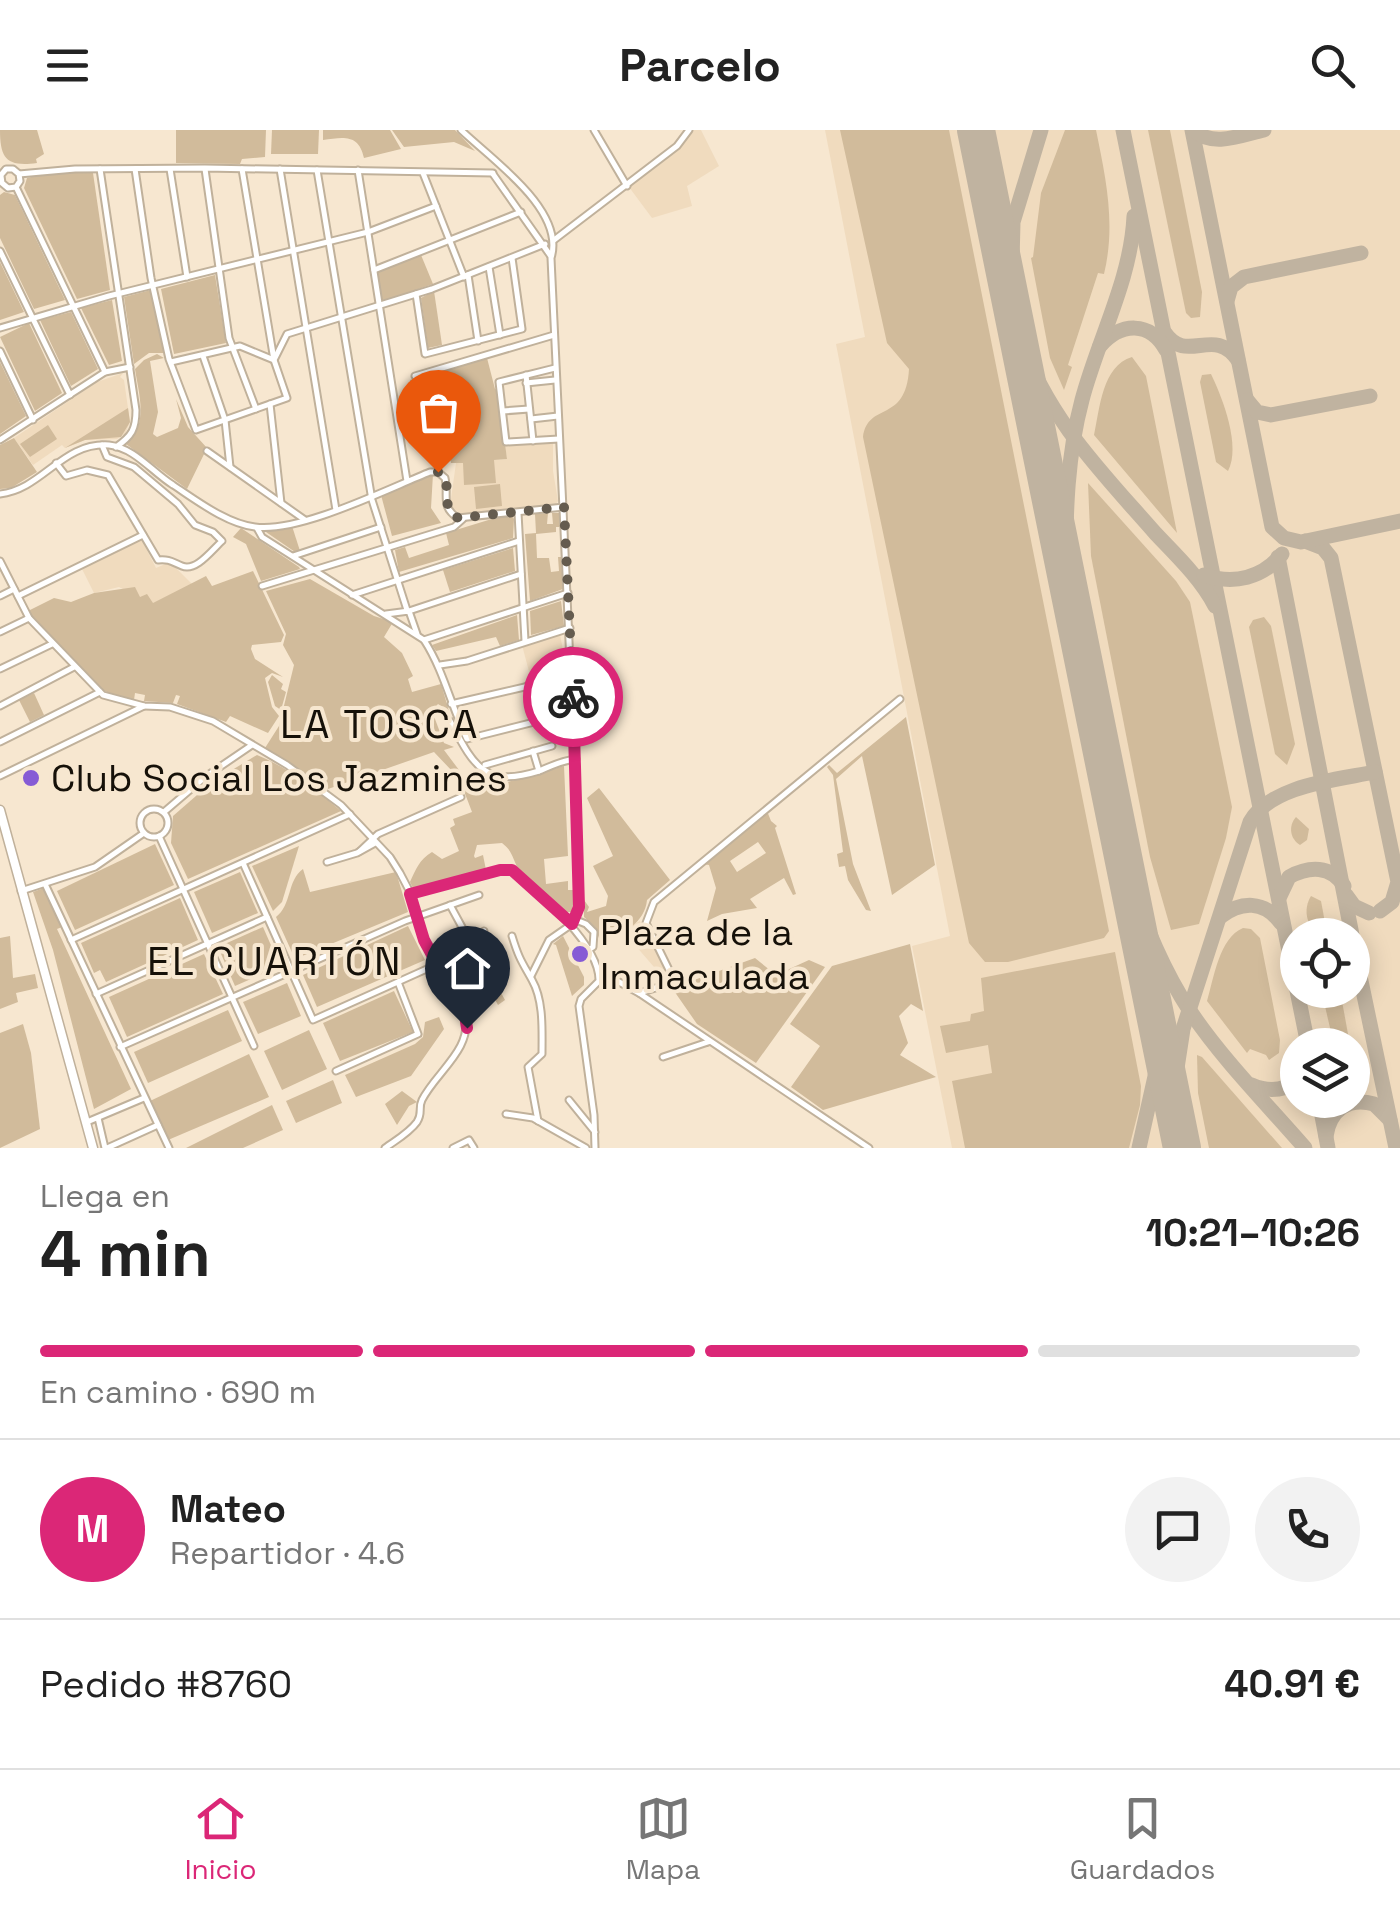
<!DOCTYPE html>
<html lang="es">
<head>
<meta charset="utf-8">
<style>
	:root { --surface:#fff; --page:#f2f2f2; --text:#222; --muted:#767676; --line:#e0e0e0; --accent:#db2777 }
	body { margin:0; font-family:"Space Grotesk",sans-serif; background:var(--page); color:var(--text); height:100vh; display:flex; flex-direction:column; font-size:38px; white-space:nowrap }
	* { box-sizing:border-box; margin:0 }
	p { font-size:32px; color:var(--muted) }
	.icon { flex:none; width:55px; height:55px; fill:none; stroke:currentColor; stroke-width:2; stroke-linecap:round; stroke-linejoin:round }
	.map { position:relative; height:1018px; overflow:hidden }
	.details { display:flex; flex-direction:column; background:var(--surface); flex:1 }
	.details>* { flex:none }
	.buttons { position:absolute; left:1280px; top:788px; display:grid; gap:20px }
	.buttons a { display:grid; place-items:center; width:90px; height:90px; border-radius:50%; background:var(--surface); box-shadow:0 5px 25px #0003; font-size:50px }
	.pin { position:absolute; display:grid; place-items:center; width:85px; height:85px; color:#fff; margin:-102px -42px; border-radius:50% 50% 50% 0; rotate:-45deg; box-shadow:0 0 10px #0007 }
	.pin .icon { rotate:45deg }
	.courier { position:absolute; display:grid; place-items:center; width:100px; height:100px; margin:-50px; border:8px solid #db2777; border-radius:50%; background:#fff; color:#222; box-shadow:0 2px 12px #0007 }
	.headline em { font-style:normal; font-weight:800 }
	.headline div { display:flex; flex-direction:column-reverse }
	.headline { display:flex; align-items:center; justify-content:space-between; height:170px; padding:0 40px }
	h1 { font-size:65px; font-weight:800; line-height:75px }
	.bar { display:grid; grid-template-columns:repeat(4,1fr); gap:15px 10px; align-content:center; height:120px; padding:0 40px }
	.bar i { height:12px; border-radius:8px; background:var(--line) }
	.bar .active { background:var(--accent) }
	.bar p { grid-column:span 4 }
	.line { display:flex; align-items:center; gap:25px; padding:0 40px; border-top:2px solid var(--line) }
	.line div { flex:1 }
	.round { display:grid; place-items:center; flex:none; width:105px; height:105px; border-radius:52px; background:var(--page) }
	header { display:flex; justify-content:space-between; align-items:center; height:130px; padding:0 40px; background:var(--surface); font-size:45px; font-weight:800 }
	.tab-bar { display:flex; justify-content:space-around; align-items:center; height:140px; border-top:2px solid var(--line); background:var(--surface); font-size:28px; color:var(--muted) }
	.tab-bar a { display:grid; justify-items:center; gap:5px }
	.tab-bar .active { color:var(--accent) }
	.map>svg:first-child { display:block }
	.built { fill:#f0dbbe; fill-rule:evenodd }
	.green { fill:#d1bb9b; fill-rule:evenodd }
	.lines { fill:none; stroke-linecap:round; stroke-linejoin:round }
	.taxiway { stroke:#c0b3a0; stroke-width:15 }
	.runway { stroke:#c0b3a0; stroke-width:38 }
	.minor-casing { stroke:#c0b19b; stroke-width:9 }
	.major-casing { stroke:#c0b19b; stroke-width:11 }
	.minor { stroke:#fff; stroke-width:5 }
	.major { stroke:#fff; stroke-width:8 }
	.done { stroke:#655c4f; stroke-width:10; stroke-dasharray:0 18 }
	.route { stroke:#db2777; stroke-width:12 }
	.poi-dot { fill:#865bd5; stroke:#f7e7d0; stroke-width:4 }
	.labels { text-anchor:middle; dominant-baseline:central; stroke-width:8; stroke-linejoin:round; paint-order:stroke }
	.poi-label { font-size:38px; fill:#161109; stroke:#f7e7d0; text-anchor:start }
	.neighbourhood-label { font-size:40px; letter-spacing:2.5px; fill:#161109; stroke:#f7e7d0 }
</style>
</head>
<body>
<header><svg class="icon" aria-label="menu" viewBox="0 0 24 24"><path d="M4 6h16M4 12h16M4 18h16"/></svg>Parcelo<svg class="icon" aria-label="search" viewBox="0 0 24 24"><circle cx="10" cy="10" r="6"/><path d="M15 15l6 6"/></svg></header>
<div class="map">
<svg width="1400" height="1018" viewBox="0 0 1400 1018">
	<rect width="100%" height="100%" fill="#f7e7d0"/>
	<g class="built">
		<polygon points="692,0 701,0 719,36 687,56 692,76 652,88 629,57 663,32"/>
		<path d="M825,0H1400V1018H952L912,816L950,806L836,214L865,207ZM1298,805H1352V860H1298ZM1298,915H1352V970H1298Z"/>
		<polygon points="123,243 120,247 124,250 130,292 125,304 117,309 85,310 65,318 62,315 33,335 14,308 97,252"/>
		<polygon points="553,311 553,341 558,371 555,375 461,384 450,376 456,333 507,329 505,315"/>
		<polygon points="142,410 156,438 170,432 192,454 152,474 119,457 94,463 82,439"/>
		<polygon points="560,504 564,526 550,529 550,544 531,549 522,515"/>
		<polygon points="640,791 670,843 667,852 622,800"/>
	</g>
	<g class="green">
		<path d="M0,0H37L44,24L36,29L37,33C7,37 0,29 0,0Z"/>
		<polygon points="176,0 266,0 265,27 242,29 240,34 176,33"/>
		<polygon points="272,0 319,0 318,24 271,24"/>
		<path d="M323,0H390L401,19L364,28C359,4 344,7 323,10Z"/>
		<polygon points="392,0 455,0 475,21 454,12 404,17"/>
		<path d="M840,0H949L1109,801L1104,808L1008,832H985L969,813L863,307C868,271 906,294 909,239L887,213Z"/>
		<path d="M1065,0H1096C1106,49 1116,94 1104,144L1098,143L1068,235L1072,237L1064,260L1050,228L1031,128L1033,127L1041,63Z"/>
		<polygon points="1148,0 1170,0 1202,162 1200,187 1191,188 1186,183"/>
		<polygon points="48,43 93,43 110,160 77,169 24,58 27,48"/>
		<polygon points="4,62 15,65 65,170 34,179 0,108 0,65"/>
		<polygon points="421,125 433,154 381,172 376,142"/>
		<polygon points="0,132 24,182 0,190"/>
		<polygon points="215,145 226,213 174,224 161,159"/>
		<polygon points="151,160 164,223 149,223 134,234 124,167"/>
		<polygon points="434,161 442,215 428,218 421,168"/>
		<polygon points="112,170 122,231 109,235 81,178"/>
		<polygon points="71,182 98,239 71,256 40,190"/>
		<polygon points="29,193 62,263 35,281 0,207"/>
		<path d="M157,224L164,228L150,231L158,282L153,304L157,307L178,298L181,288L176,269L188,297L207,318L187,359L126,314C149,295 139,265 135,239L144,230Z"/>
		<path d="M1132,227L1146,246L1177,403L1094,305C1100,278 1102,236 1132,227Z"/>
		<polygon points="487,228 495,259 498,260 507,329 494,330 496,353 464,355 463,333 451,333 442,291 417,296 410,250"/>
		<polygon points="0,232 26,286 0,304"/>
		<path d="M1211,244C1223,269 1241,316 1228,341L1216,332L1200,252L1202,245Z"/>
		<polygon points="128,278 130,292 121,307 85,310 65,318"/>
		<polygon points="48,295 57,309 30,327 20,314"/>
		<polygon points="14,308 37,342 11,358 0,359 0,315"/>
		<polygon points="433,344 431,378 441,393 392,406 381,365"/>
		<polygon points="1088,353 1176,451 1190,472 1232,677 1226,708 1199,794 1171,800 1150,727 1091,426"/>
		<polygon points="500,354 502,376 476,379 474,357"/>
		<polygon points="548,383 547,394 553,394 552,383 559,383 560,397 556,397 556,402 536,404 537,428 549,428 551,442 559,441 558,427 561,427 563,459 530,471 525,404 536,403 535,384"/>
		<polygon points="512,386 514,389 513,408 399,442 395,420 405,417 409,428 449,415 446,403 495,388"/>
		<polygon points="292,396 300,421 295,422 266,402 268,399"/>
		<polygon points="241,398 299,437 300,439 261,451 246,414 233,407"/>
		<polygon points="513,418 515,441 450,462 443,440"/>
		<polygon points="253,441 284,505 281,512 252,515 251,519 255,529 283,547 272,543 265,548 272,577 279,586 268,603 230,586 226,592 177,574 180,566 176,565 173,573 144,571 145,565 135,563 134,570 117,567 101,559 28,481 54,468 71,472 94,463 135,457 140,467 147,464 153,473 206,446 212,456"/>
		<polygon points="310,449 374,486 393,492 384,507 402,523 413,546 408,549 412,562 441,554 449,581 438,574 432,581 444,613 454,617 444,620 459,640 453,642 434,622 328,659 265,618 279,596 294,535 283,515 286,504 266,461"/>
		<polygon points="561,471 564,496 531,505 530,481"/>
		<polygon points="517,485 519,510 500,516 496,507 436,521 432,515"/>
		<polygon points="1264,487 1271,496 1295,614 1287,635 1275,624 1249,497 1253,490"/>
		<polygon points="272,545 283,554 281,559 286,562 281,580 275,576 268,552"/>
		<polygon points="34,563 44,585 30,592 19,570"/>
		<polygon points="906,587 935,735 892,765 862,626 836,649 853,734 871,781 866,780 848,750 845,736 839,737 837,724 843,722 833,645 827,637 829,635 837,643"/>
		<path d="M257,625C289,638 315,659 341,681L188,749L171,713L173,686L212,652Z"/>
		<path d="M564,636L568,726L544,729L546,754L568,751V760H575L572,782H563C549,769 531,756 520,741C512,730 514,722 502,713L477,715L474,726L475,728L483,725L486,740L413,758L410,752C416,739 419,730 432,722L442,729L459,721L450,698L455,695L453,689L472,682L464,661L493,651L497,657C508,650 548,641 564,636Z"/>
		<path d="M599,658L670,750L647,770C645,792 623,807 599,808L595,797L584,787V770L589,777L587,782L606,776L608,766L593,736L613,726L587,668Z"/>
		<path d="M767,681L771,691L777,696L775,698L796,764L793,765L784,748L750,769L757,778L722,784L707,791L716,758L709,735L702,734ZM758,712L766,723L737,742L730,731Z"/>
		<path d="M1296,687L1309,699L1307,710L1300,715C1290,709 1288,696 1296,687Z"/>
		<polygon points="155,714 174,755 75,800 57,761"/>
		<polygon points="299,716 282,772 273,781 252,736"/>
		<path d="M303,739L310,762L396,742L408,782L295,829L276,787C292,775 287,750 303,739Z"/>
		<polygon points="240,742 258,783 212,803 194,762"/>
		<polygon points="44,758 62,797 57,799 131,959 94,979 53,820 33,762"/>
		<path d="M1311,766L1321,771L1326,798L1318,804C1306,795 1303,779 1311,766Z"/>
		<polygon points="180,768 198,810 106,852 100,840 94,843 81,813"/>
		<polygon points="408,796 425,830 317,877 303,845"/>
		<polygon points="263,797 280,836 235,856 218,817"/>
		<path d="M1243,798L1251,799L1260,808L1280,910L1279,923L1269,930L1266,925L1250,919L1247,923L1207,871C1214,848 1219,808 1243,798Z"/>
		<polygon points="10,806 13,848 35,844 38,858 16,863 18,872 0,879 0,808"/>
		<polygon points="563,806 584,847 584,855 572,866 556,815 553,814"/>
		<polygon points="910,814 923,881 911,874 899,886 908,913 900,925 936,947 823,980 791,957 820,916 790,894 832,836"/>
		<polygon points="1115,822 1141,956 1140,975 1129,1018 965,1018 952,951 992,943 988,915 946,923 940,896 970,891 971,884 984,881 981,848"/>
		<polygon points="204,824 223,864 127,907 109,867"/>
		<polygon points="755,828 776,845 809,830 825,837 756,933 697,894 672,858"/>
		<polygon points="479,841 486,854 494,850 505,870 498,875 488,857 476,862 469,846"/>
		<polygon points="287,853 301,886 258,904 243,872"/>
		<polygon points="1326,860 1340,860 1350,915 1334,915 1324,872"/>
		<polygon points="394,861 413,902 340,931 323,893"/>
		<polygon points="228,880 242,911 148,953 134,922"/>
		<polygon points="439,887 444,899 411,946 356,967 345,945 415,914 423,907 425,892"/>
		<polygon points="23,894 31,923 40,999 0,1018 0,903"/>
		<polygon points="309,900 327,939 282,960 264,921"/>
		<polygon points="249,924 269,967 168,1010 150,971"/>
		<polygon points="1197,925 1202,927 1282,1018 1209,1018 1198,963"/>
		<polygon points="333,950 342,973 296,993 286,971"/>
		<polygon points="402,961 417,972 409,976 397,995 385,974"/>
		<polygon points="272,975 283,1000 243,1018 186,1018"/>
	</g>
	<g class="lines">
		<g class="taxiway">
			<polyline points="1123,0 1308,915"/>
			<polyline points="1192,0 1272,397 1284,408 1301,412"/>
			<path d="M1194,0C1212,18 1242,5 1264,0"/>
			<polyline points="1227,171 1231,157 1244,147 1361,123"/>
			<polyline points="1011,172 1013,92 1041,0"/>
			<path d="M1165,203C1187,235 1214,195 1238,230"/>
			<path d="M1019,207C1049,290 1099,339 1156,404C1177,426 1201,449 1215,476"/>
			<path d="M1100,216C1121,192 1150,191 1166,220"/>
			<polyline points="1247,270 1257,282 1271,285 1370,266"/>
			<polyline points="1305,411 1323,418 1331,428 1398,752 1392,772 1380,781"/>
			<polyline points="1306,411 1400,391"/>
			<polyline points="1278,427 1352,805"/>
			<path d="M1065,438C1066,381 1067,326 1082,270C1098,209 1131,150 1134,86"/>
			<path d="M1204,445C1234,455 1263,448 1282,424"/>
			<path d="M1126,739C1142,789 1161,837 1190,881C1223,930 1266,973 1305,1018"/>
			<polyline points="1346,765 1354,776 1369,783"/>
			<path d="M1279,768L1289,747C1309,736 1331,735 1344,756"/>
			<path d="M1220,787C1241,771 1264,770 1281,793"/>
			<polyline points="1352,808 1396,1018"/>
			<path d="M1252,955C1268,962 1283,961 1298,951"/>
			<polyline points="1319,970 1328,1018"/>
			<path d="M1179,1004L1177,938L1183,899L1250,692C1271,655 1336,650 1375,642"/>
			<path d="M1326,1006C1330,980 1348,967 1374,974L1390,990"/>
			<polyline points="1139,1018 1156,942 1153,874"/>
		</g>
		<polyline class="runway" points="976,0 1182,1018"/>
		<defs>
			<g id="minor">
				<path d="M461,0C491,29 566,80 551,128C561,344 573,560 579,777L572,794L549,810L531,846"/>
				<polyline points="594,0 627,56"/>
				<path d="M100,39L136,280C136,299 132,306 116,317"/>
				<polyline points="135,39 151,148 169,229 196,300 287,268 274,230 242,39"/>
				<polyline points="170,39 187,147"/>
				<polyline points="205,39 229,208 256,279"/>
				<polyline points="280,39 336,380"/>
				<polyline points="317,40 372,370 407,480"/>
				<polyline points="358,40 407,351"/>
				<polyline points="423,43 464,147"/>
				<polyline points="19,44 75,39 205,38 493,43"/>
				<polyline points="493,44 550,125"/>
				<polyline points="0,46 6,39 13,39 19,44 20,51 16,57 8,58 2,53 1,46"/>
				<polyline points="16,57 105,242"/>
				<polyline points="554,110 677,16 689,0"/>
				<polyline points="0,121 70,265"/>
				<polyline points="489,137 500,205"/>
				<polyline points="374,140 521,82"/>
				<polyline points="468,145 478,211"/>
				<polyline points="416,164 425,224 522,199 512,128"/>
				<polyline points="0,198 109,166 368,102 436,76"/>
				<polyline points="0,221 33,290"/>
				<polyline points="203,226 225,290 230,337"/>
				<polyline points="275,228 287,204 432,159 545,114"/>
				<polyline points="171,232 240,216 274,230"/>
				<polyline points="555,238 499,252 506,312 559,309"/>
				<polyline points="526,245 533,311"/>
				<polyline points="415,246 554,205"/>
				<polyline points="526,253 555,250"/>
				<polyline points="270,274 281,373"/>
				<polyline points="503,281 529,279"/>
				<polyline points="531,289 558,286"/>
				<polyline points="0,310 105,242 130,237"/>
				<polyline points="207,321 305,390"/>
				<path d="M56,333L66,346L87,340L108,345L158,430C170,429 172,432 182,436C196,442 212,420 222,411L213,402L195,395L178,374L134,337L107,327L102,315"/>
				<path d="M0,364C43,359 62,312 109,315C135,318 152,342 173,355C196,370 227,394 255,397C300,403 387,359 430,342H438L445,348C449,365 440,377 458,388L564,377"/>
				<polyline points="518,383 525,511"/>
				<path d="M257,398L262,407L424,510C444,541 451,576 467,609L574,582"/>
				<polyline points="293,426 381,397"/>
				<path d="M0,431L29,488L103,565L144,576L170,577L213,591L287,635L341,675L390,727L400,743L411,764L424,810L465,885C473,919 436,942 422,970C418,978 423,983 417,992C409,1003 396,1010 385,1018"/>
				<polyline points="262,456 454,397 463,389"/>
				<polyline points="352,465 519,411"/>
				<polyline points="0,466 14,459"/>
				<polyline points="18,466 143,405"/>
				<polyline points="409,481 521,444"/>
				<polyline points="386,484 409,481 417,504"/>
				<polyline points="0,502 29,488"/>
				<polyline points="424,510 568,463"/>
				<polyline points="440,535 467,531 570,498"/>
				<polyline points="0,539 52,514"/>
				<polyline points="527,556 530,569 573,560"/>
				<polyline points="451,574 572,546"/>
				<polyline points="0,576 74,537"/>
				<path d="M450,591C474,636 484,658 539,641C551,636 563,630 576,629"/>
				<polyline points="0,612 100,562"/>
				<polyline points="533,621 539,641"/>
				<polyline points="485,635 552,616"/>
				<polyline points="0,646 144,576"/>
				<circle cx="154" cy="693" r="14"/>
				<polyline points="164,682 205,647 252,615"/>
				<polyline points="159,706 254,916"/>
				<polyline points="360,721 378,704 461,667"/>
				<polyline points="327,732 357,723 375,713"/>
				<polyline points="243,733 313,890 429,838"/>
				<polyline points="45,754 169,1018"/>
				<polyline points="21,761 95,737 144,703"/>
				<path d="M411,764L500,740H512C539,763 600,814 599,851L581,869L579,876L594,985L595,1018"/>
				<polyline points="576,790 586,794 594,802 593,817 587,821"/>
				<path d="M512,806C519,829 522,832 532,850C544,871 542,901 542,924L528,937L538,991"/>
				<polyline points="71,810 350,684"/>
				<polyline points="469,810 484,801"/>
				<polyline points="433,828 469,810 450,775"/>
				<polyline points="599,841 639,863 869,1018"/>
				<polyline points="639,863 675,852 646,793 654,772 900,569"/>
				<polyline points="96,864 267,787"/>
				<polyline points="120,917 405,791 479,765"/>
				<polyline points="663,927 708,912"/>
				<polyline points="336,941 418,904 398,852"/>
				<polyline points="569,970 595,1002"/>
				<polyline points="506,984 533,988 586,1018"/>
				<polyline points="98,988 105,1018"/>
				<polyline points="87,992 144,968"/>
				<polyline points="107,1018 158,995"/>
				<polyline points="453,1018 469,1010 474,1018"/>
			</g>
			<polyline id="major" points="0,680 93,1018"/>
		</defs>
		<use href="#minor" class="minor-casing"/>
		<use href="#major" class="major-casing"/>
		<use href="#minor" class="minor"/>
		<use href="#major" class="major"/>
	</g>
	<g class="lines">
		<polyline class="done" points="438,342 446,348 448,380 458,388 564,377 573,567"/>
		<polyline class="route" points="467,898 465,885 424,810 410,764 500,740 512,740 572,794 579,777 573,567"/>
	</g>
	<g class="poi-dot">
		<circle cx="31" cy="648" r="10"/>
		<circle cx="580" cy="824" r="10"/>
	</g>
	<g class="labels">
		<g class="poi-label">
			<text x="51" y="648">Club Social Los Jazmines</text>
			<text x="600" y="802">Plaza de la<tspan x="600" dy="44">Inmaculada</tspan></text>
		</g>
		<g class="neighbourhood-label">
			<text x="380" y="594">LA TOSCA</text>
			<text x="275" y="831">EL CUARTÓN</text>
		</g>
	</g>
</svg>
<div class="buttons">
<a><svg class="icon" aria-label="locate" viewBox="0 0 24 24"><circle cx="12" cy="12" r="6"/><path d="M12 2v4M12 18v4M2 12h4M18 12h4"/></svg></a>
<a><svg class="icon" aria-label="layers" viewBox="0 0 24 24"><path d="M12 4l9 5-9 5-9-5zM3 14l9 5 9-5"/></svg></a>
</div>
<div class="pin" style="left:438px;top:342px;background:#ea580c"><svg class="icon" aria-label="bag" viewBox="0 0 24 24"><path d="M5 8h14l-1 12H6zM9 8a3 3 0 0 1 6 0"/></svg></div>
<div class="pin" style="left:467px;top:898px;background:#1f2937"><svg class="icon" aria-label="home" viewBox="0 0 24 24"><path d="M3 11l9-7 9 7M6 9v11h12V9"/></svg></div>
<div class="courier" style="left:573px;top:567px"><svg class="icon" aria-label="bike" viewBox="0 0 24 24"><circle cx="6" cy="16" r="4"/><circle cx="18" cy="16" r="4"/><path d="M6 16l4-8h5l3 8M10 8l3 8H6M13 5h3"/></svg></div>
</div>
<section class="details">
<div class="headline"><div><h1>4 min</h1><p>Llega en</p></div><em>10:21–10:26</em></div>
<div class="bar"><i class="active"></i><i class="active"></i><i class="active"></i><i></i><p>En camino · 690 m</p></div>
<div class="line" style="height:180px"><b class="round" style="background:var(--accent);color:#fff">M</b><div><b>Mateo</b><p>Repartidor · 4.6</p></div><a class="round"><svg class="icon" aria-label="chat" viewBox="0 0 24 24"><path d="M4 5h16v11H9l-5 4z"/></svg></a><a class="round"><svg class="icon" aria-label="phone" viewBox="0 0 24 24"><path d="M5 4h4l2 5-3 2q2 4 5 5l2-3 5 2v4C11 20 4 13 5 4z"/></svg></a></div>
<div class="line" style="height:130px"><div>Pedido #8760</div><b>40.91 €</b></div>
</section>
<nav class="tab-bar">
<a class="active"><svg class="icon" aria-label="home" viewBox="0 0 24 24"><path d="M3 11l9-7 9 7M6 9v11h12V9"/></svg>Inicio</a>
<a><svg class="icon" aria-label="map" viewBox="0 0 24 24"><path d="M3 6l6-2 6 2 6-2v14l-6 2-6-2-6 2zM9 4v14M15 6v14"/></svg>Mapa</a>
<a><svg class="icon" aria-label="saved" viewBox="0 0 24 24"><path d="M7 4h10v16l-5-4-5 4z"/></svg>Guardados</a>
</nav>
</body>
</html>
